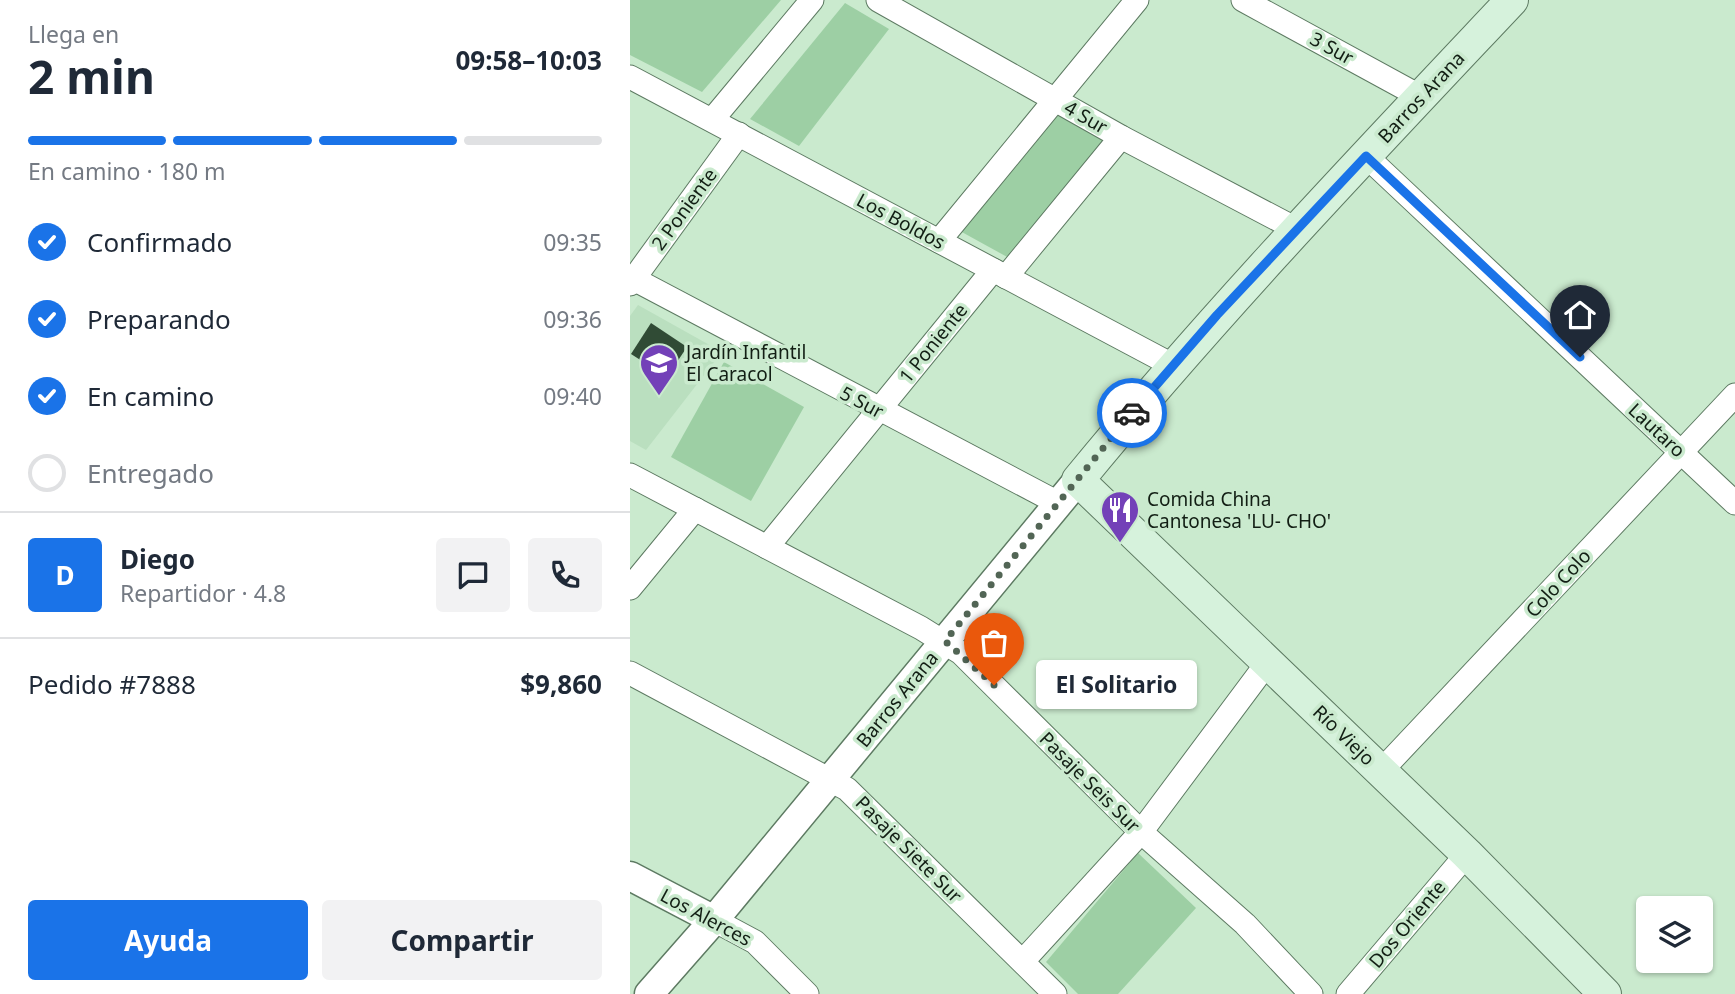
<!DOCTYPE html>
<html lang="es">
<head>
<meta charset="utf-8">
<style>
	:root { --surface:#fff; --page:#f2f2f3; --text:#1f2937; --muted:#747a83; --line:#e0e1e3; --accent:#1a73e8 }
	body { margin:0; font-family:"Noto Sans",sans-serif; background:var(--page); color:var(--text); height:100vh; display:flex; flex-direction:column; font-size:26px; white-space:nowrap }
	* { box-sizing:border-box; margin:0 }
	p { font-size:23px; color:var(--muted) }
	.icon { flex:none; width:38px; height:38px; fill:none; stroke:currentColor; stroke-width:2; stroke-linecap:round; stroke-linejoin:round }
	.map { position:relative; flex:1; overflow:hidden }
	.details { display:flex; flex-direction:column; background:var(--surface); width:630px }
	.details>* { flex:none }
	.buttons { position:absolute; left:1006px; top:896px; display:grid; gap:14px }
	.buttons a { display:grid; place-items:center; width:77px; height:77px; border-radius:7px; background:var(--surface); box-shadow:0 2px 5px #0004; font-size:35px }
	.pin { position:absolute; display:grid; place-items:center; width:60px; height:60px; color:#fff; margin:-72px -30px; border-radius:50% 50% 50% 0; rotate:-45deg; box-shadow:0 0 7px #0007 }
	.pin .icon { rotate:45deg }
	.courier { position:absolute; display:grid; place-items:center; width:70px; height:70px; margin:-35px; border:5px solid #1a73e8; border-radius:50%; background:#fff; color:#222; box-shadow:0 2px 9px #0007 }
	.bubble { position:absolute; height:49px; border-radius:7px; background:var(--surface); box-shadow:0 2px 5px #0004; font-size:23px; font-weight:700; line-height:49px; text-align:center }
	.headline em { font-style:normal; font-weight:700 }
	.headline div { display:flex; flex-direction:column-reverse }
	.headline { display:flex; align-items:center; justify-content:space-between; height:119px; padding:0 28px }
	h1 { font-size:46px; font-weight:700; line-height:52px }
	.bar { display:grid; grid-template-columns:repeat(4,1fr); gap:10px 7px; align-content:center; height:84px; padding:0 28px }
	.bar i { height:9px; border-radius:5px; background:var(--line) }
	.bar .selected { background:var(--accent) }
	.bar p { grid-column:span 4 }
	.line { display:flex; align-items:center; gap:18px; padding:0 28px; border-top:2px solid var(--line) }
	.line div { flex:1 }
	.round { display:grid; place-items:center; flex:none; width:74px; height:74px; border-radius:7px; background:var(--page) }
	ol { padding:0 28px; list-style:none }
	li { display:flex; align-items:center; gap:21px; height:77px }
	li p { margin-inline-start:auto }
	li .icon { padding:7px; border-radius:50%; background:var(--accent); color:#fff; stroke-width:4 }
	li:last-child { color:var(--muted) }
	li i { width:38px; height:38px; border:4px solid var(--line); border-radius:50% }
	.primary-button { display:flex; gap:14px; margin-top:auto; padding:14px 28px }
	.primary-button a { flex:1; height:80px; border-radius:7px; background:var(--accent); color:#fff; font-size:28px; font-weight:700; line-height:80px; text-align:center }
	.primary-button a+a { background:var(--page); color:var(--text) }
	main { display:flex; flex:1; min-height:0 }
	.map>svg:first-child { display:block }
	.built { fill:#badfbf }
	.green { fill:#9dcfa4 }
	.building { fill:#304b35 }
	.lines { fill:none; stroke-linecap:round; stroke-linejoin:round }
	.minor-casing { stroke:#5d7a62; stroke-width:25 }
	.tertiary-casing { stroke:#5d7a62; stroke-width:31 }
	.secondary-casing { stroke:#5d7a62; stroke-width:34 }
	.minor { stroke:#fff; stroke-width:23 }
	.tertiary { stroke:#fff; stroke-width:28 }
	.secondary { stroke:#d6f2dc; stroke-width:32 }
	.done { stroke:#526555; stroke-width:7; stroke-dasharray:0 12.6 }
	.route { stroke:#1a73e8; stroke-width:9 }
	.labels { text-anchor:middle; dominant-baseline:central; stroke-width:7; stroke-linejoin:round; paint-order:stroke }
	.street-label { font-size:19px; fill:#121e14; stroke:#caeace }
	.poi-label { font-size:19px; fill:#121e14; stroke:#caeace; text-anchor:start }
</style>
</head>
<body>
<main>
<section class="details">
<div class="headline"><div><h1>2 min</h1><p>Llega en</p></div><em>09:58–10:03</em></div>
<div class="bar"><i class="selected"></i><i class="selected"></i><i class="selected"></i><i></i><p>En camino · 180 m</p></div>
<ol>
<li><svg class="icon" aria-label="check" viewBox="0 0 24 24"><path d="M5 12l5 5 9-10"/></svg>Confirmado<p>09:35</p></li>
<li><svg class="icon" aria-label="check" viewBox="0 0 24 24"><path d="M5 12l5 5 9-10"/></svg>Preparando<p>09:36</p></li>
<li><svg class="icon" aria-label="check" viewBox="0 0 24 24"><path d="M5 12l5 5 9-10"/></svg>En camino<p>09:40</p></li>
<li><i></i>Entregado</li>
</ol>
<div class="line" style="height:126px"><b class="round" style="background:var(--accent);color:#fff">D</b><div><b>Diego</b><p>Repartidor · 4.8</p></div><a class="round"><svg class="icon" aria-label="chat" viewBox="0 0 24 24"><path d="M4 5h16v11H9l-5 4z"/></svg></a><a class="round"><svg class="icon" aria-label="phone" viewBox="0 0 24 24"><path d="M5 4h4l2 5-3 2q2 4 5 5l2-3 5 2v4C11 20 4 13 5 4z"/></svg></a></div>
<div class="line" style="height:91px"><div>Pedido #7888</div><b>$9,860</b></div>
<div class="primary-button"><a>Ayuda</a><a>Compartir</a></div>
</section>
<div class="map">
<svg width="1105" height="994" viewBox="0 0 1105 994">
	<rect width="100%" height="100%" fill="#caeace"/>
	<polygon class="built" points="8,305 92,352 16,450 0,441 0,316"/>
	<g class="green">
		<polygon points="0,0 151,0 72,92 0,55"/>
		<polygon points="215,3 259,29 169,146 120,119"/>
		<polygon points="428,115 479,143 379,258 330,231"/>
		<polygon points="94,362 174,407 121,501 41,457"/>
		<polygon points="508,853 566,908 488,994 448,994 416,962"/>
	</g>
	<polygon class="building" points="21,323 57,347 37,377 1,354"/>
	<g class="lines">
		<defs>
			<g id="minor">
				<polyline points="248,0 491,137 666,229"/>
				<polyline points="613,0 791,97"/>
				<polyline points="0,77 542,365"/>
				<polyline points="82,120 182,0"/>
				<polyline points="736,156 1105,503"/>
				<polyline points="309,241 507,0"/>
				<polyline points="0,277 428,503"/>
				<polyline points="376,277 491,137"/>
				<polyline points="0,284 109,134"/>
				<polyline points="0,475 291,628 331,653 511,832 615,924 681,994"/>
				<polyline points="137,547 363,270"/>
				<polyline points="0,588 65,509"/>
				<polyline points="0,673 217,789 425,994"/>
				<polyline points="751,771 1105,395"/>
				<polyline points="84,920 125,942 177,994"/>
				<polyline points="393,961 511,832 638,662"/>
				<polyline points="718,994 837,854"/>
			</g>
			<g id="tertiary">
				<polyline points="0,876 84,920"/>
				<polyline points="19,994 84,920 448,480"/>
			</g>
			<path id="secondary" d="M882,0C734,157 585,313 448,480L837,854L975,994"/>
		</defs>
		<use href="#minor" class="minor-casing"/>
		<use href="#tertiary" class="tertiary-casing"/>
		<use href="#secondary" class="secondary-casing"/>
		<use href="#minor" class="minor"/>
		<use href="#tertiary" class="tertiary"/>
		<use href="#secondary" class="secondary"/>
	</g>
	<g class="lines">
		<polyline class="done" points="364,685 315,641 502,413"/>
		<polyline class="route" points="502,413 587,315 736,156 950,357"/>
	</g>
	<defs>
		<symbol id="school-pin" viewBox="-11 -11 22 30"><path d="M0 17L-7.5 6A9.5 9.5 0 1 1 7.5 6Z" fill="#7341b8" stroke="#caeace"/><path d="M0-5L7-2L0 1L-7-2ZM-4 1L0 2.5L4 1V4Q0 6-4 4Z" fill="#fff"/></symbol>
		<symbol id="restaurant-pin" viewBox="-11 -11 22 30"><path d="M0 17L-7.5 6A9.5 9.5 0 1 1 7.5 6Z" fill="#7341b8" stroke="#caeace"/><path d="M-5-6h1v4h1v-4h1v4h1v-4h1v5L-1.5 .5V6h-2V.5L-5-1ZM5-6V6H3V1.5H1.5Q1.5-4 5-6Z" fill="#fff"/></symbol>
	</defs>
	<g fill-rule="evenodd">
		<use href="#school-pin" x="7" y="341" width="44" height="60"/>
		<use href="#restaurant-pin" x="468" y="488" width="44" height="60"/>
	</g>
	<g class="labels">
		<g class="street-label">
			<text transform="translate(702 48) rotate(29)">3 Sur</text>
			<text transform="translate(791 97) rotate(-47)">Barros Arana</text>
			<text transform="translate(456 117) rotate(30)">4 Sur</text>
			<text transform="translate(54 209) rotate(-54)">2 Poniente</text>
			<text transform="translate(271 221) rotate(28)">Los Boldos</text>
			<text transform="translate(303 343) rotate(-51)">1 Poniente</text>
			<text transform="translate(232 402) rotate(28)">5 Sur</text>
			<text transform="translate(1027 430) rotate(43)">Lautaro</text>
			<text transform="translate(928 583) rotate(-47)">Colo Colo</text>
			<text transform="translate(267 699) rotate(-51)">Barros Arana</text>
			<text transform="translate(714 735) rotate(44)">Río Viejo</text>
			<text transform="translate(460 782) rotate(45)">Pasaje Seis Sur</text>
			<text transform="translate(279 849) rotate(45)">Pasaje Siete Sur</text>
			<text transform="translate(76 917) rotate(28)">Los Alerces</text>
			<text transform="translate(777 924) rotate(-50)">Dos Oriente</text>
		</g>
		<g class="poi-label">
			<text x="56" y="352">Jardín Infantil<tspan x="56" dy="22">El Caracol</tspan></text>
			<text x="517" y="499">Comida China<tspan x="517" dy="22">Cantonesa 'LU- CHO'</tspan></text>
		</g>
	</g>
</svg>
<div class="buttons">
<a><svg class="icon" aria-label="layers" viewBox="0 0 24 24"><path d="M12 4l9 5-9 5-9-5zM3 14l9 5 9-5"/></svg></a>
</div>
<div class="pin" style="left:364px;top:685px;background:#ea580c"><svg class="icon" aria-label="bag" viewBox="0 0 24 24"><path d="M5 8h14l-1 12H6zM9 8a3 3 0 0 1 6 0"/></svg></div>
<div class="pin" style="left:950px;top:357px;background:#1f2937"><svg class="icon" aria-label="home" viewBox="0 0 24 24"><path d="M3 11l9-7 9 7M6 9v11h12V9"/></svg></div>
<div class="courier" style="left:502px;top:413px"><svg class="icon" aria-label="car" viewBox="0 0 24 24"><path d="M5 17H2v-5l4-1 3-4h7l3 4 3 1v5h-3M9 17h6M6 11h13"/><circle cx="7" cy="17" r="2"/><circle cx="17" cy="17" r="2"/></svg></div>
<div class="bubble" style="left:406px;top:660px;width:161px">El Solitario</div>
</div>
</main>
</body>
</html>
